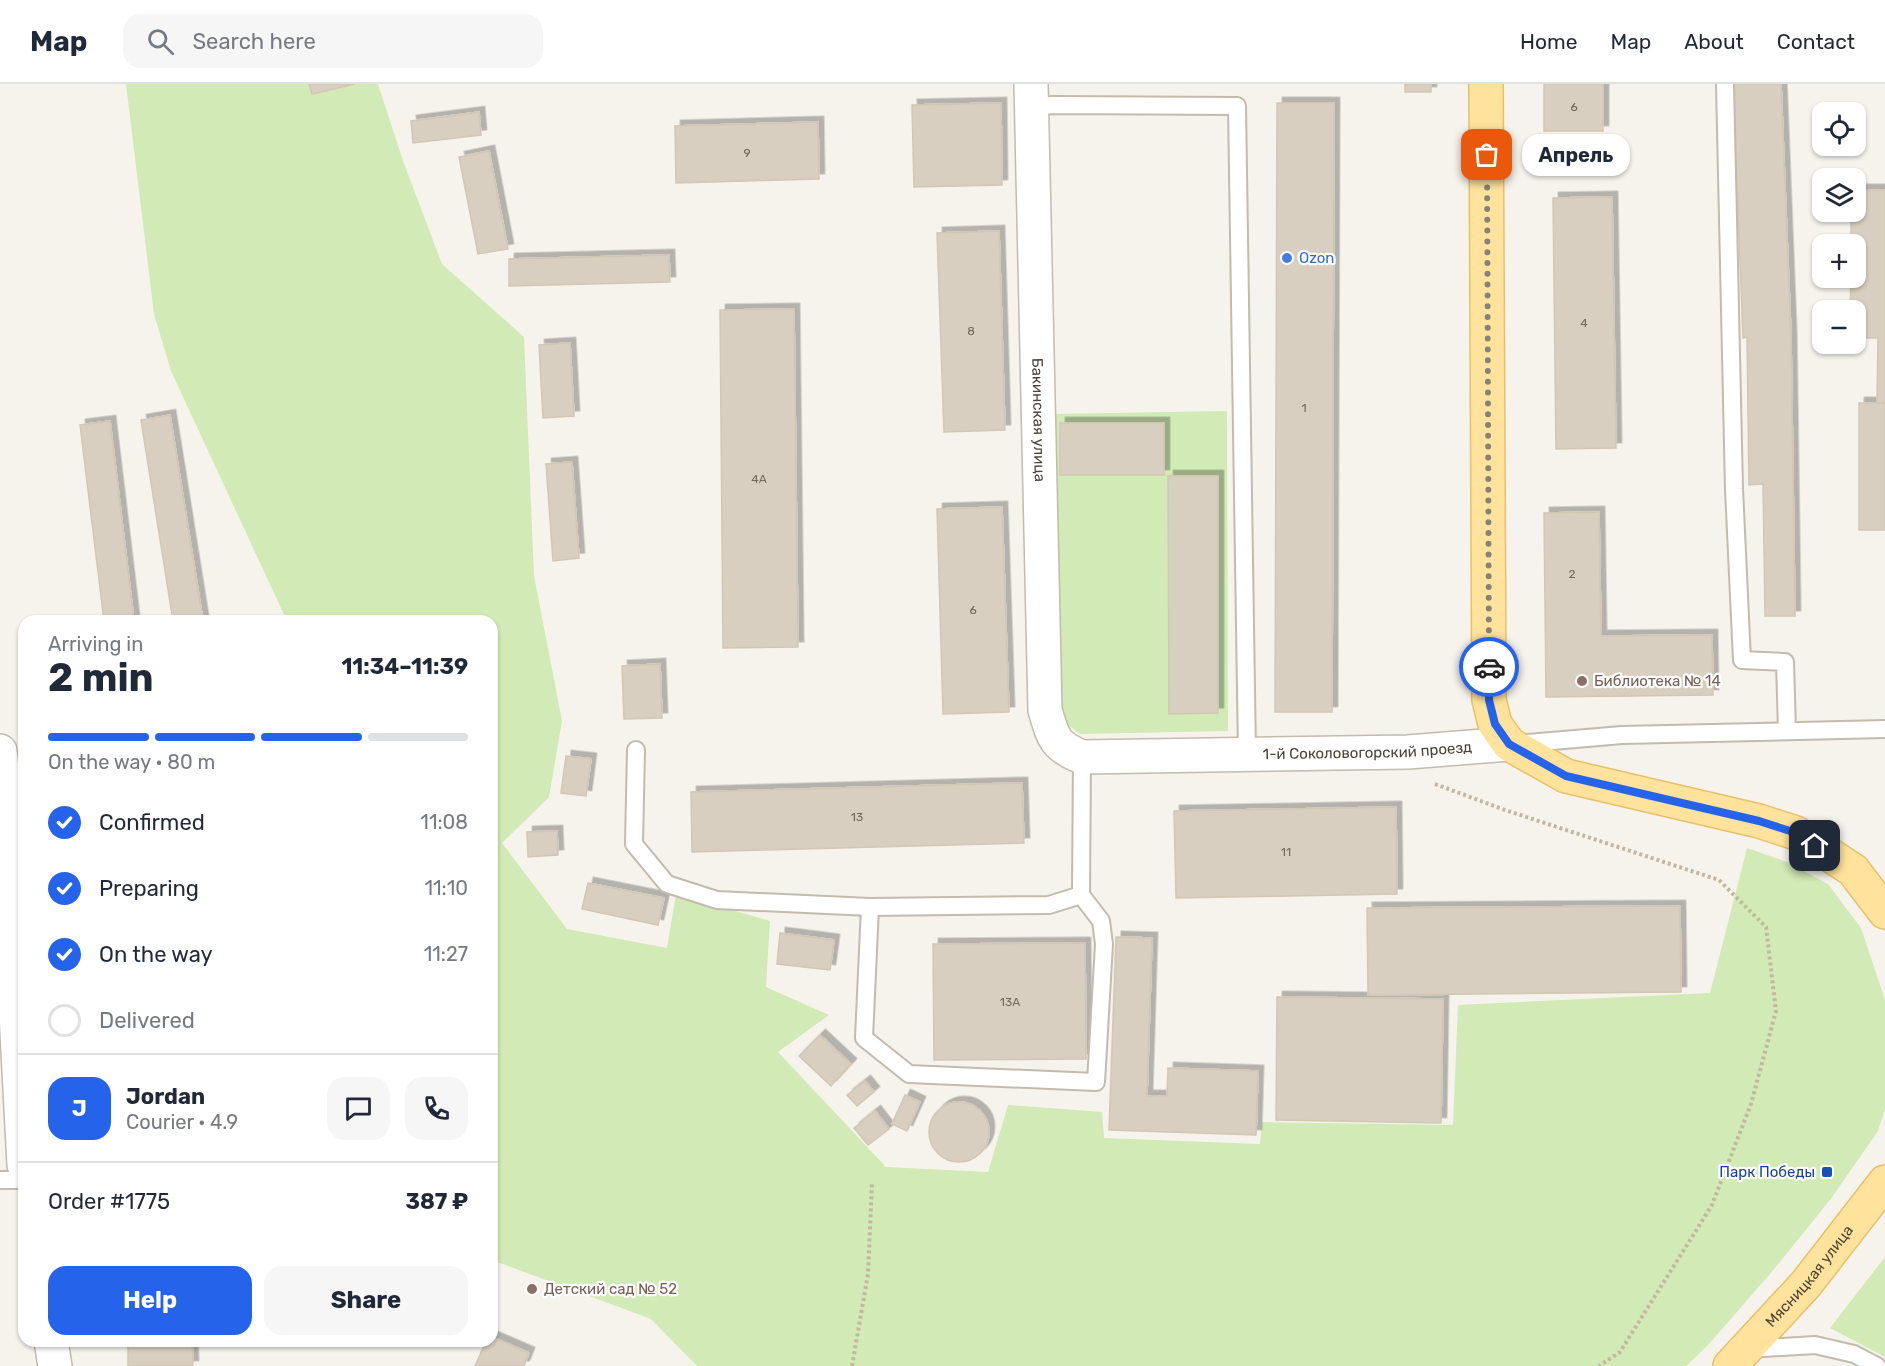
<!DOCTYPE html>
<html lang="en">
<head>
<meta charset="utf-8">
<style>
	:root { --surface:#fff; --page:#f6f6f7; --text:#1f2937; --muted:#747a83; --line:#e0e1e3; --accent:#2563eb }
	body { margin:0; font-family:Rubik,sans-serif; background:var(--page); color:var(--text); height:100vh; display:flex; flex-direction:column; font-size:22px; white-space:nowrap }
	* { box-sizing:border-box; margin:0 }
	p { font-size:20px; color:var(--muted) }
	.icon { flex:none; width:33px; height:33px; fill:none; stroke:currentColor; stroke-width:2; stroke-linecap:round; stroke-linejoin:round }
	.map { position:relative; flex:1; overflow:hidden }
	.panel { position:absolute; left:18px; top:531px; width:480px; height:732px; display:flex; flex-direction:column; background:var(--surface); border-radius:18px; box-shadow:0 2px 4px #0004 }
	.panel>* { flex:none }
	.buttons { position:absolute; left:1812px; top:18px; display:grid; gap:12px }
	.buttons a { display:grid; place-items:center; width:54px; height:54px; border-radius:12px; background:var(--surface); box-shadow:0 2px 4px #0004; font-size:30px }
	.pin { position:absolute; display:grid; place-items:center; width:51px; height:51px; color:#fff; margin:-26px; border-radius:12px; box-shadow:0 3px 9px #0006 }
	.courier { position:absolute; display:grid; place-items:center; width:60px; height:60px; margin:-30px; border:4px solid #2563eb; border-radius:50%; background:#fff; color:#222; box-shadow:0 2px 8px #0007 }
	.bubble { position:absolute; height:42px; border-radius:18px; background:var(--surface); box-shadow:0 2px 4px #0004; font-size:20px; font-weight:700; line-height:42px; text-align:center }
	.head em { font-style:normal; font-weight:700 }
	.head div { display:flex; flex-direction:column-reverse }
	.head { display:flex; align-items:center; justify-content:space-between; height:102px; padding:0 30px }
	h1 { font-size:39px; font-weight:700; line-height:45px }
	.bar { display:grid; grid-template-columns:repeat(4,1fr); gap:9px 6px; align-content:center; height:72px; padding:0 30px }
	.bar i { height:8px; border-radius:4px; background:var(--line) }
	.bar .on { background:var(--accent) }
	.bar p { grid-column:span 4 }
	.line { display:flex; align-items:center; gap:15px; padding:0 30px; border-top:2px solid var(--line) }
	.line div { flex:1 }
	.round { display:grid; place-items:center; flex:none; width:63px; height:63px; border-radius:18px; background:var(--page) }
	ol { padding:0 30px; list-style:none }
	li { display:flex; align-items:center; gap:18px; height:66px }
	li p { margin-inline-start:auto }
	li .icon { padding:6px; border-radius:50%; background:var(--accent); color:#fff; stroke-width:4 }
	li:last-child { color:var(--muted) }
	li i { width:33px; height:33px; border:3px solid var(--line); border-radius:50% }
	.primary-button { display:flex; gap:12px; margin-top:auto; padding:12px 30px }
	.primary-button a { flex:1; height:69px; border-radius:18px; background:var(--accent); color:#fff; font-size:24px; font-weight:700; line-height:69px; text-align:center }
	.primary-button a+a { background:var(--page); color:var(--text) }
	header { display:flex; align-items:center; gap:36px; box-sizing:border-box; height:84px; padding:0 30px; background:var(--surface); border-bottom:2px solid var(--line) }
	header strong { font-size:28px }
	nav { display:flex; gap:33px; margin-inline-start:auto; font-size:21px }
	.search { width:420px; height:54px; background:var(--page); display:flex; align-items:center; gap:15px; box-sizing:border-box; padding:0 21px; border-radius:18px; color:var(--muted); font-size:22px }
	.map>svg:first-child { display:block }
	.green { fill:#d2eab5 }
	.building { fill:#d8cfc1; stroke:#d3c7b4; stroke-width:1.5; filter:url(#shadow) }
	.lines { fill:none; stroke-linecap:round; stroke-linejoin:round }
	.lane-casing { stroke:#c2bbae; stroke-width:20 }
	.street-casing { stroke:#c2bbae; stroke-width:36 }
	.primary-casing { stroke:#e6c16a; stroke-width:36 }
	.path { stroke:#c4b79f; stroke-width:4; stroke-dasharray:3 3; stroke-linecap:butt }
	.lane { stroke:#fff; stroke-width:16 }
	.street { stroke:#fff; stroke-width:33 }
	.primary { stroke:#ffe39c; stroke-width:33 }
	.done { stroke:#878178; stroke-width:6; stroke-dasharray:0 10.8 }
	.route { stroke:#2563eb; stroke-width:8 }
	.shop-dot { fill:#3f7fe0; stroke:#fff; stroke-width:2 }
	.education-dot { fill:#8d6e63; stroke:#fff; stroke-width:2 }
	.transit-dot { fill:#1a4fb4; stroke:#fff; stroke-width:2 }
	.labels { text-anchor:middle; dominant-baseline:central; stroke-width:4.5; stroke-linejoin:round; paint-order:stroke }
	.number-label { font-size:12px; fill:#6e675b }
	.shop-label { font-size:15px; fill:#366cbe; stroke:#fff; text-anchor:start }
	.street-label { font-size:15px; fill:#4b4439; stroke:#fff }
	.education-label { font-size:15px; fill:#785e54; stroke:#fff; text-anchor:start }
	.transit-label { font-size:15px; fill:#164399; stroke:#fff; text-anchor:end }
</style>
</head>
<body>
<header>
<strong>Map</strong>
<div class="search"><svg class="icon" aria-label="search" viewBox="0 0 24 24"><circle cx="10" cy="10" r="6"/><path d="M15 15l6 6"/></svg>Search here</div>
<nav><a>Home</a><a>Map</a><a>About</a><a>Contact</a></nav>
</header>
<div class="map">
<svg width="1885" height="1282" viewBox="0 0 1885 1282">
	<defs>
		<filter id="shadow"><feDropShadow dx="5.5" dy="-5.5" stdDeviation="0" flood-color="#0004"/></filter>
	</defs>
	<rect width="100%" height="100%" fill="#f6f3ec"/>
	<g class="green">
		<polygon points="126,0 378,0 403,77 442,180 524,253 534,492 562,637 549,713 502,759 567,845 667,864 676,810 770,837 766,903 829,931 778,968 886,1083 988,1088 1008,1021 1102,1028 1104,1054 1260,1060 1262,1038 1453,1041 1458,921 1710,909 1747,764 1787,778 1828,800 1861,844 1885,916 1885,1025 1878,1047 1830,1116 1770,1190 1708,1261 1686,1282 697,1282 651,1235 492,1176 492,537 287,537 171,287 154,230"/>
		<polygon points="1227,327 1228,647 1080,650 1067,640 1057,621 1052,330"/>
		<polygon points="1885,1173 1885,1273 1830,1244"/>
	</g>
	<g class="building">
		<polygon points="309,0 355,0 312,10"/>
		<rect x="1405" y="0" width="26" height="8"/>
		<rect x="1544" y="0" width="59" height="47"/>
		<polygon points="1733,0 1781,0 1791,252 1795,532 1765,532 1763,400 1749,401 1747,253 1743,254"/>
		<polygon points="1001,19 1002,101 914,103 912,21"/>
		<polygon points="1277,19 1334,19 1332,628 1275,628"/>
		<polygon points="479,28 481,51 413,59 411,37"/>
		<polygon points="818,38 819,95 676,99 675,42"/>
		<polygon points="489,67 508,165 478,170 459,73"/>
		<polygon points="1856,106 1885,106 1885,319 1877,319 1878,254 1856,254 1856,226 1850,226 1851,194 1856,194 1856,160 1851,160 1851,128 1856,128"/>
		<polygon points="1612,113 1616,364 1556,365 1553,114"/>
		<polygon points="999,147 1005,346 944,348 937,149"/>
		<polygon points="669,171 670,198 509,202 509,175"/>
		<polygon points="794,225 798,563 723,564 720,226"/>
		<polygon points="570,259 574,332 543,334 539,261"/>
		<rect x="1859" y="319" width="26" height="127"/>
		<polygon points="170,331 203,537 173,537 141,336"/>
		<polygon points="110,337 134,537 104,537 80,341"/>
		<rect x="1060" y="339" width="104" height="52"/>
		<polygon points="572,378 579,474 553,477 546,380"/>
		<polygon points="1168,392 1218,392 1218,629 1169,630"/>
		<polygon points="1002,423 1009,628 943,630 937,425"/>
		<polygon points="1599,428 1601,552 1712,551 1713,611 1546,613 1544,429"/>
		<polygon points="660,580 662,634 624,635 622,582"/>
		<polygon points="566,672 591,675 586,712 561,709"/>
		<polygon points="1022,699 1024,759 692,768 691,708"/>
		<polygon points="1396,723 1397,810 1176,814 1174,727"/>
		<polygon points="557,747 558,771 528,773 527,748"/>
		<polygon points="588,799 664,814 658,841 582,825"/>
		<polygon points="1680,822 1681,908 1368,911 1367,824"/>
		<polygon points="780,849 834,856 830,886 777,880"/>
		<polygon points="1116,853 1152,854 1147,1012 1167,1012 1168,984 1258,987 1256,1051 1109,1046"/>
		<polygon points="1085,859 1086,975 934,976 933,860"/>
		<polygon points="1277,913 1443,915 1441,1039 1276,1036"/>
		<polygon points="820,951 851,980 831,1002 799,972"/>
		<polygon points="865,997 874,1008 857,1022 847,1011"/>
		<polygon points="905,1011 920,1018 907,1047 892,1040"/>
		<circle cx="959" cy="1048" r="30"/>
		<polygon points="875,1027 889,1045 868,1061 854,1044"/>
		<polygon points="492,1253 529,1269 524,1282 475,1282 486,1257 492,1257"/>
		<polygon points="128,1257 192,1257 193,1282 128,1282"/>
	</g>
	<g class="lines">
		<defs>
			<g id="lane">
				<polyline points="1725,0 1734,405 1742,576 1785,578 1787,647"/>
				<polyline points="1032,23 1053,21 1237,22 1247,670"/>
				<polyline points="1517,660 1622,651 1885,645"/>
				<polyline points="636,666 634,760 667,800 717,816 870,823 1049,821 1081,811 1082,673"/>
				<polyline points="870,823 864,954 909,990 1096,998 1104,860 1101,837 1081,811"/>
				<polyline points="0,1096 24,1096"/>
				<polyline points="1748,1265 1815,1261 1854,1270 1877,1282"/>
			</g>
			<g id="street">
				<path id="s1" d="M1031,0L1045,626C1053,653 1054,662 1082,673L1408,668L1509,660"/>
				<polyline points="0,667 4,702 24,1081"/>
				<polyline points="51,1257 55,1282"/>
			</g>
			<g id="primary">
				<polyline points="1486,0 1489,616 1495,640 1509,660 1566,692 1759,737 1796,749 1853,786 1885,828"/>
				<path id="s2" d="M1730,1282L1806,1200L1885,1098"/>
			</g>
		</defs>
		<use href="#lane" class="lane-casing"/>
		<use href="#street" class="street-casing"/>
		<use href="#primary" class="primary-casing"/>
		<g class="path">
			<polyline points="1435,700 1505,726 1719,796 1766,843 1776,927 1751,1020 1712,1121 1620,1268 1599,1282"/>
			<polyline points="852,1282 868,1190 872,1099"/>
		</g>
		<use href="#lane" class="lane"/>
		<use href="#street" class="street"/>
		<use href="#primary" class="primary"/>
	</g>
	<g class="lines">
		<polyline class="done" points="1487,71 1489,583"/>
		<polyline class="route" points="1489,583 1489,616 1495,640 1509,660 1566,692 1759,737 1796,749 1815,762"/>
	</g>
	<circle class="shop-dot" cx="1287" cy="174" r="6"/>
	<g class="education-dot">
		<circle cx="1582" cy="597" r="6"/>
		<circle cx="532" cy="1205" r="6"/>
	</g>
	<rect class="transit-dot" x="1821" y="1082" width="12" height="12" rx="3"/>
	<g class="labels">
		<g class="number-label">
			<text x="1574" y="23">6</text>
			<text x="747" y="69">9</text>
			<text x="1584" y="239">4</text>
			<text x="971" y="247">8</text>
			<text x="1304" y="324">1</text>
			<text x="759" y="395">4А</text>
			<text x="1572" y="490">2</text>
			<text x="973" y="526">6</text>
			<text x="857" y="733">13</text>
			<text x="1286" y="768">11</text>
			<text x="1010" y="918">13А</text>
		</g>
		<g class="shop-label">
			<text x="1299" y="174">Ozon</text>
		</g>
		<g class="street-label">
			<text stroke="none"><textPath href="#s1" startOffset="336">Бакинская улица</textPath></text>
			<text stroke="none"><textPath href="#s1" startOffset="975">1-й Соколовогорский проезд</textPath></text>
			<text stroke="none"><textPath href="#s2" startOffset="120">Мясницкая улица</textPath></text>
		</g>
		<g class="education-label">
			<text x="1594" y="597">Библиотека № 14</text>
			<text x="544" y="1205">Детский сад № 52</text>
		</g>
		<g class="transit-label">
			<text x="1815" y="1088">Парк Победы</text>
		</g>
	</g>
</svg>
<div class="buttons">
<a><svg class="icon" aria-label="locate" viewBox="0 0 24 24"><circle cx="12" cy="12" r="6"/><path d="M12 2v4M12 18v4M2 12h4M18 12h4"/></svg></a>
<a><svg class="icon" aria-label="layers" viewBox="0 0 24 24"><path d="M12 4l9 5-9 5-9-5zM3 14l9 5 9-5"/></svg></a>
<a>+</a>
<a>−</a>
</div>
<div class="pin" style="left:1487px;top:71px;background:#ea580c"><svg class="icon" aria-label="bag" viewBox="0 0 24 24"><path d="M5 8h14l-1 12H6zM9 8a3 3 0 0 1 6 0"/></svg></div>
<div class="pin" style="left:1815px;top:762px;background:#1f2937"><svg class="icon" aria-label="home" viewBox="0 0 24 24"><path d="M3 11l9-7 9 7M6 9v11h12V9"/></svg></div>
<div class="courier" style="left:1489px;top:583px"><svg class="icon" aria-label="car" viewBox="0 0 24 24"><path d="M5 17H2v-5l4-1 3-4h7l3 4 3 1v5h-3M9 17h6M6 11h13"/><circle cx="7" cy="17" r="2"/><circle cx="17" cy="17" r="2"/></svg></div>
<div class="bubble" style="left:1522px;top:50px;width:108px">Апрель</div>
<section class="panel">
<div class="head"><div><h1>2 min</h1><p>Arriving in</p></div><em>11:34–11:39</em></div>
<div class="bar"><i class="on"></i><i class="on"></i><i class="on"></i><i></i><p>On the way · 80 m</p></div>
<ol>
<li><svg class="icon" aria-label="check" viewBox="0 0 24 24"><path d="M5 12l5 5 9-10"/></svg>Confirmed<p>11:08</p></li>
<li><svg class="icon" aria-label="check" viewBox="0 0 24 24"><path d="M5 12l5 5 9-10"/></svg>Preparing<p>11:10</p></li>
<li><svg class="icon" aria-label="check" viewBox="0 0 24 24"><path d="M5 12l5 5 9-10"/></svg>On the way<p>11:27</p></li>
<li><i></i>Delivered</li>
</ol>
<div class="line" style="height:108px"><b class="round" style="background:var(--accent);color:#fff">J</b><div><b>Jordan</b><p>Courier · 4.9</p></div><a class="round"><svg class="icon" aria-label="chat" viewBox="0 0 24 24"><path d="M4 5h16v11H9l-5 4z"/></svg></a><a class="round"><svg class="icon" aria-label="phone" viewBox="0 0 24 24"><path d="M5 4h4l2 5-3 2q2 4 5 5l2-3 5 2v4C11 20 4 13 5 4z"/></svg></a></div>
<div class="line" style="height:78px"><div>Order #1775</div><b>387 ₽</b></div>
<div class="primary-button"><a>Help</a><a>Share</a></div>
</section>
</div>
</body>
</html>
